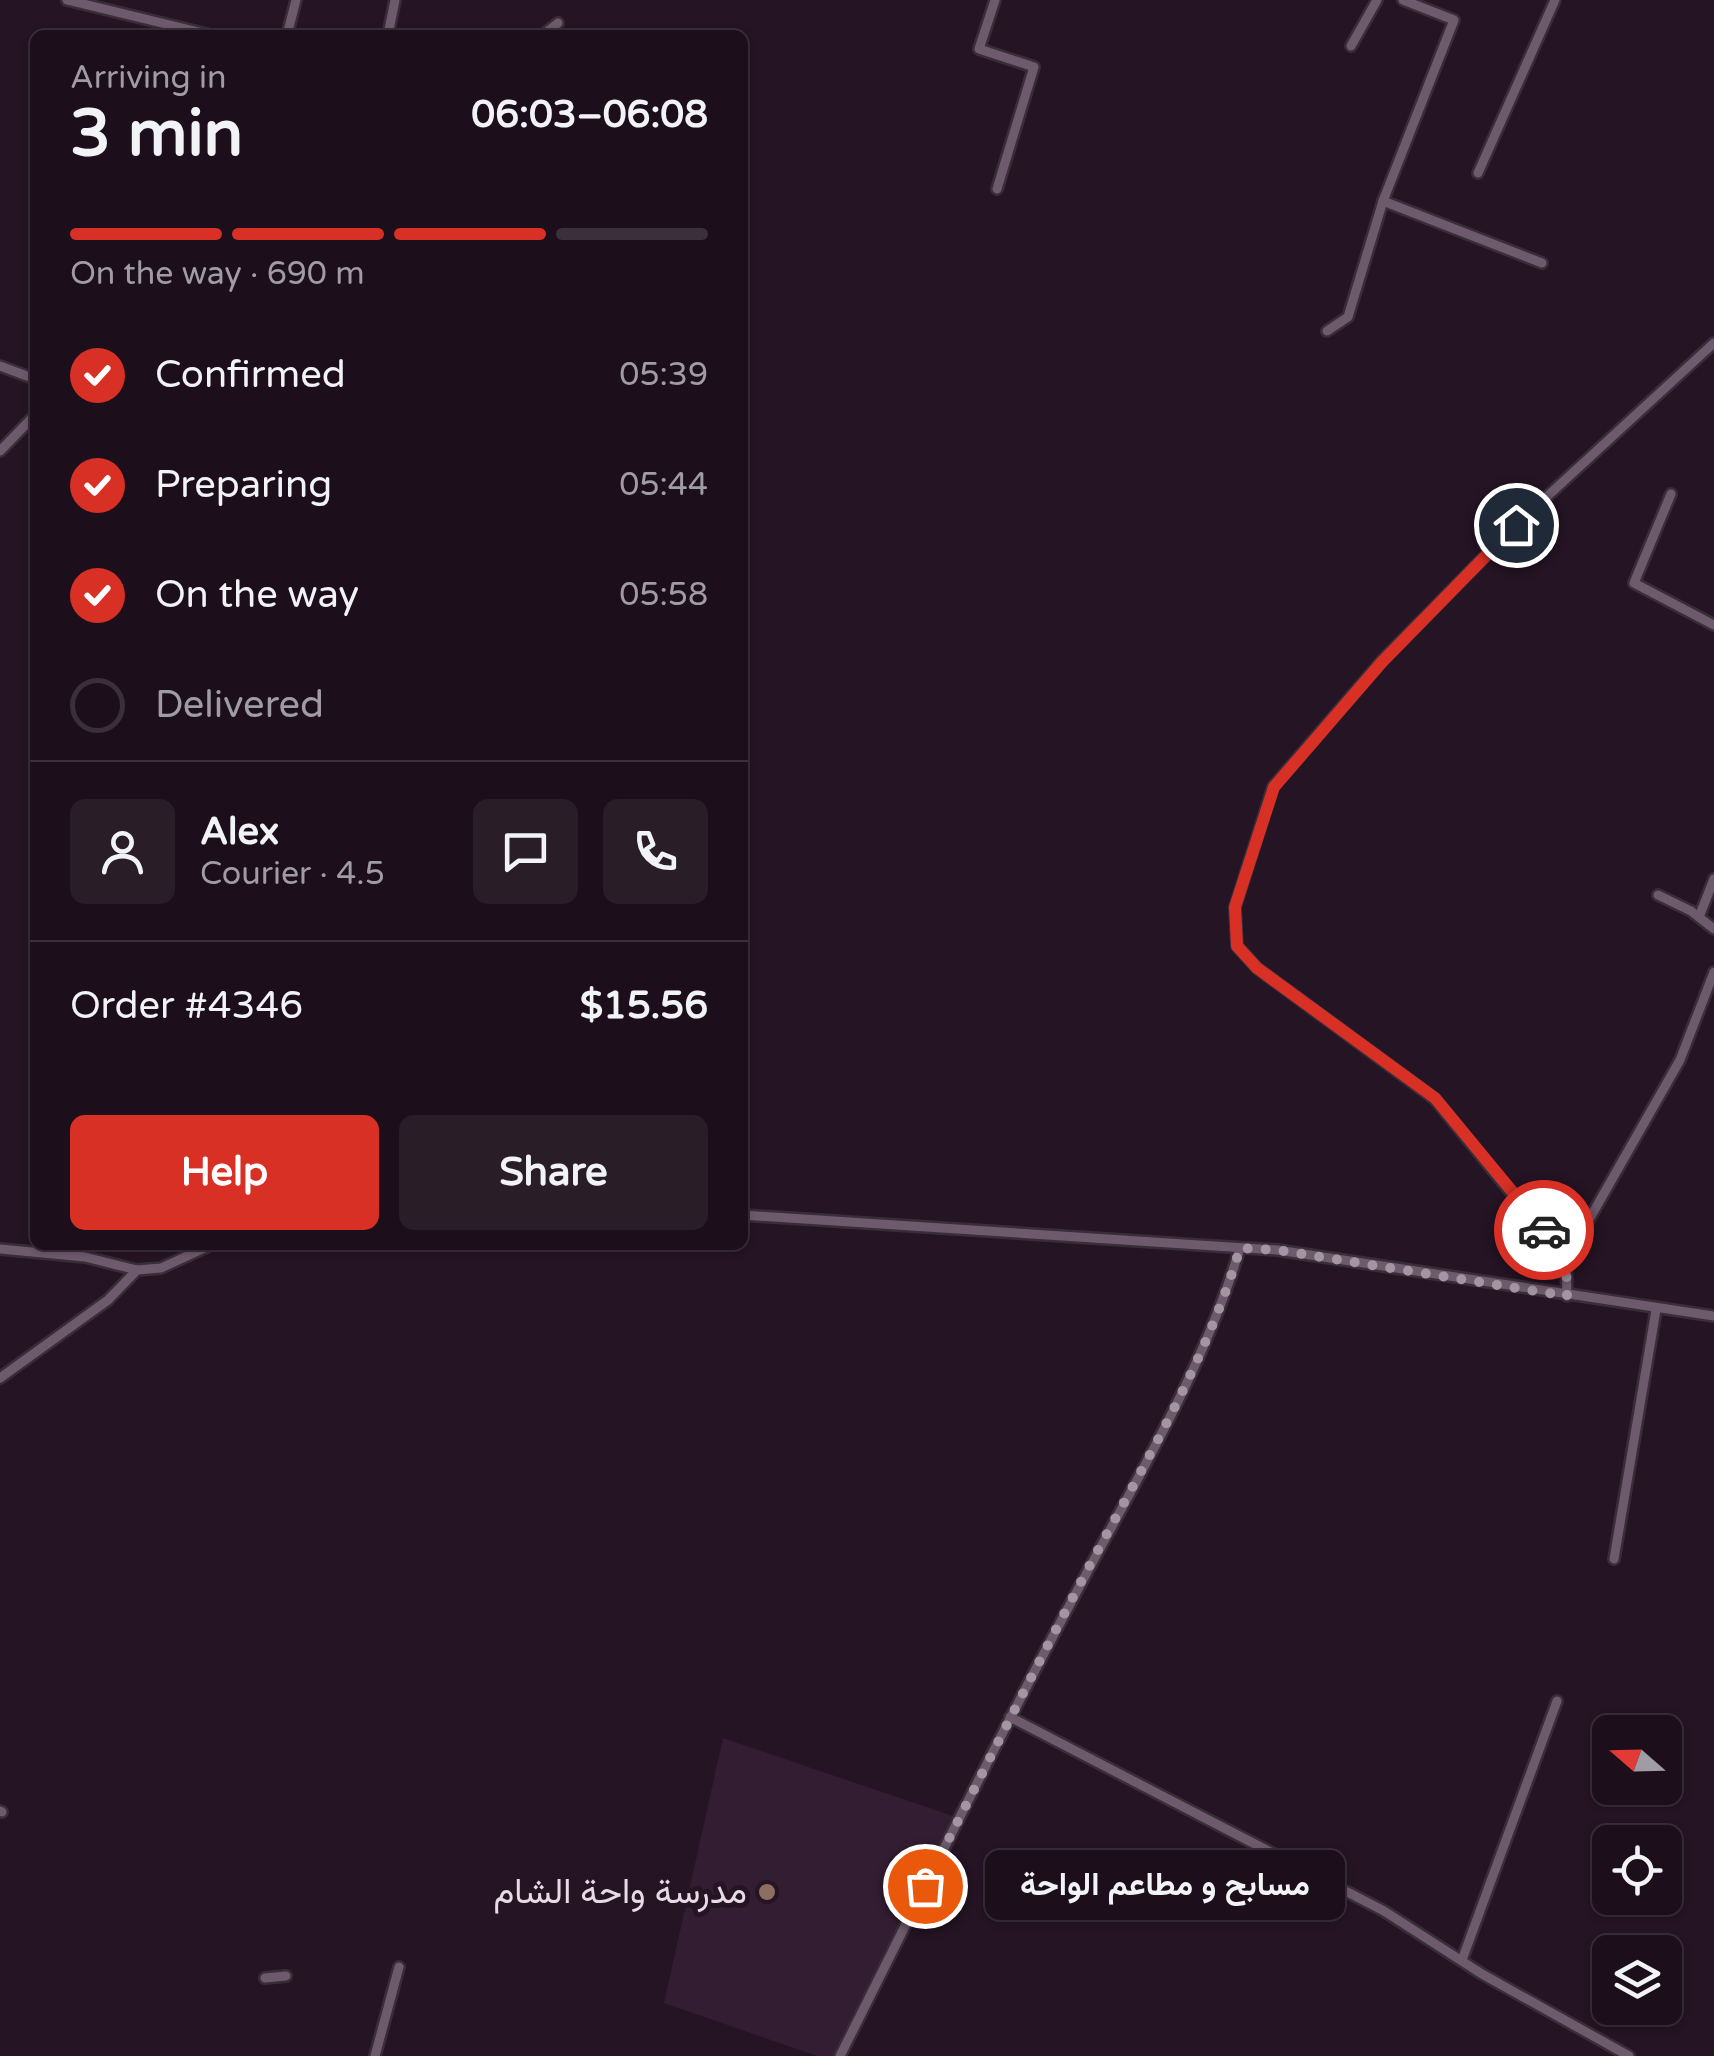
<!DOCTYPE html>
<html lang="en">
<head>
<meta charset="utf-8">
<style>
	:root { --surface:#1c0f1b; --page:#291d28; --text:#f1f3f6; --muted:#a09ca3; --line:#3a2f3a; --accent:#d93025 }
	body { margin:0; font-family:"Varela Round",Vazirmatn,sans-serif; background:var(--page); color:var(--text); height:100vh; display:flex; flex-direction:column; font-size:38px; white-space:nowrap }
	* { box-sizing:border-box; margin:0 }
	p { font-size:32px; color:var(--muted) }
	.icon { flex:none; width:55px; height:55px; fill:none; stroke:currentColor; stroke-width:2; stroke-linecap:round; stroke-linejoin:round }
	.map { position:relative; flex:1; overflow:hidden }
	.details { position:absolute; left:30px; top:30px; width:718px; height:1220px; display:flex; flex-direction:column; background:var(--surface); border-radius:15px; box-shadow:0 2px 8px #0004,0 0 0 2px var(--line) }
	.details>* { flex:none }
	.needle { width:65px; rotate:290deg }
	.fabs { position:absolute; left:1592px; top:1715px; display:grid; gap:20px }
	.fabs a { display:grid; place-items:center; width:90px; height:90px; border-radius:15px; background:var(--surface); box-shadow:0 2px 8px #0004,0 0 0 2px var(--line); font-size:50px }
	.pin { position:absolute; display:grid; place-items:center; width:85px; height:85px; color:#fff; margin:-42px; border:5px solid #fff; border-radius:50%; box-shadow:0 2px 10px #0007 }
	.courier { position:absolute; display:grid; place-items:center; width:100px; height:100px; margin:-50px; border:8px solid #d93025; border-radius:50%; background:#fff; color:#222; box-shadow:0 2px 12px #0007 }
	.bubble { position:absolute; height:70px; border-radius:15px; background:var(--surface); box-shadow:0 2px 8px #0004,0 0 0 2px var(--line); font-size:32px; font-weight:700; line-height:70px; text-align:center }
	.headline em { font-style:normal; font-weight:700 }
	.headline div { display:flex; flex-direction:column-reverse }
	.headline { display:flex; align-items:center; justify-content:space-between; height:170px; padding:0 40px }
	h1 { font-size:65px; font-weight:700; line-height:75px }
	.bar { display:grid; grid-template-columns:repeat(4,1fr); gap:15px 10px; align-content:center; height:120px; padding:0 40px }
	.bar i { height:12px; border-radius:8px; background:var(--line) }
	.bar .active { background:var(--accent) }
	.bar p { grid-column:span 4 }
	.line { display:flex; align-items:center; gap:25px; padding:0 40px; border-top:2px solid var(--line) }
	.line div { flex:1 }
	.round { display:grid; place-items:center; flex:none; width:105px; height:105px; border-radius:15px; background:var(--page) }
	ol { padding:0 40px; list-style:none }
	li { display:flex; align-items:center; gap:30px; height:110px }
	li p { margin-inline-start:auto }
	li .icon { padding:10px; border-radius:50%; background:var(--accent); color:#fff; stroke-width:4 }
	li:last-child { color:var(--muted) }
	li i { width:55px; height:55px; border:5px solid var(--line); border-radius:50% }
	.action { display:flex; gap:20px; margin-top:auto; padding:20px 40px }
	.action a { flex:1; height:115px; border-radius:15px; background:var(--accent); color:#fff; font-size:40px; font-weight:700; line-height:115px; text-align:center }
	.action a+a { background:var(--page); color:var(--text) }
	.map>svg:first-child { display:block }
	.built { fill:#331d32 }
	.lines { fill:none; stroke-linecap:round; stroke-linejoin:round }
	.minor-casing { stroke:#392d38; stroke-width:14 }
	.minor { stroke:#6e5a6d; stroke-width:9 }
	.done { stroke:#a395a2; stroke-width:10; stroke-dasharray:0 18 }
	.route { stroke:#d93025; stroke-width:12 }
	.education-dot { fill:#8d6e63; stroke:#251424; stroke-width:4 }
	.labels { text-anchor:middle; dominant-baseline:central; stroke-width:10; stroke-linejoin:round; paint-order:stroke }
	.poi-label { font-size:35px; fill:#e7dbe6; stroke:#251424; text-anchor:end }
</style>
</head>
<body>
<div class="map">
<svg width="1714" height="2056" viewBox="0 0 1714 2056">
	<rect width="100%" height="100%" fill="#251424"/>
	<polygon class="built" points="723,1738 953,1816 833,2056 817,2056 664,2003"/>
	<g class="lines">
		<defs>
			<g id="minor">
				<polyline points="67,0 211,35"/>
				<polyline points="995,0 979,49 1034,67 997,189"/>
				<polyline points="1403,0 1454,20 1383,201 1542,263"/>
				<polyline points="287,35 296,0"/>
				<polyline points="388,35 395,0"/>
				<polyline points="543,35 558,23"/>
				<polyline points="1351,46 1377,0"/>
				<polyline points="1478,173 1555,0"/>
				<polyline points="1327,331 1348,317 1383,201"/>
				<polyline points="0,366 35,379"/>
				<polyline points="0,451 35,415"/>
				<polyline points="1671,494 1634,583 1714,625"/>
				<polyline points="1658,895 1691,911 1714,929"/>
				<polyline points="1699,917 1714,879"/>
				<polyline points="742,1215 1277,1250 1714,1316"/>
				<polyline points="0,1249 85,1257 137,1270"/>
				<polyline points="1566,1260 1680,1060 1714,972"/>
				<polyline points="1567,1296 1566,1260 1435,1099 1257,968 1237,946 1235,907 1273,787 1381,662 1516,525 1714,343"/>
				<polyline points="0,1378 108,1300 137,1270 161,1268 211,1245"/>
				<polyline points="1614,1559 1656,1310"/>
				<polyline points="1010,1717 1384,1911 1482,1974 1629,2056"/>
				<polyline points="0,1811 2,1812"/>
				<polyline points="1462,1960 1557,1701"/>
				<polyline points="265,1978 286,1976"/>
				<polyline points="375,2056 399,1967"/>
				<path d="M840,2056C915,1907 988,1757 1067,1610C1128,1493 1202,1375 1240,1248"/>
			</g>
		</defs>
		<use href="#minor" class="minor-casing"/>
		<use href="#minor" class="minor"/>
	</g>
	<g class="lines">
		<path class="done" d="M925,1886C980,1778 1034,1670 1091,1563C1146,1461 1207,1359 1240,1248L1277,1250L1567,1296L1566,1260L1544,1230"/>
		<polyline class="route" points="1516,525 1382,662 1274,787 1235,907 1237,946 1257,968 1435,1098 1544,1230"/>
	</g>
	<circle class="education-dot" cx="767" cy="1892" r="10"/>
	<g class="labels">
		<g class="poi-label">
			<text x="747" y="1892">مدرسة واحة الشام</text>
		</g>
	</g>
</svg>
<div class="fabs">
<a><svg class="needle" viewBox="-14 -14 28 28"><path d="M0-13l5 13h-10z" fill="#e53935"/><path d="M0 13l5-13h-10z" fill="#a09ca3"/></svg></a>
<a><svg class="icon" aria-label="locate" viewBox="0 0 24 24"><circle cx="12" cy="12" r="6"/><path d="M12 2v4M12 18v4M2 12h4M18 12h4"/></svg></a>
<a><svg class="icon" aria-label="layers" viewBox="0 0 24 24"><path d="M12 4l9 5-9 5-9-5zM3 14l9 5 9-5"/></svg></a>
</div>
<div class="pin" style="left:925px;top:1886px;background:#ea580c"><svg class="icon" aria-label="bag" viewBox="0 0 24 24"><path d="M5 8h14l-1 12H6zM9 8a3 3 0 0 1 6 0"/></svg></div>
<div class="pin" style="left:1516px;top:525px;background:#1f2937"><svg class="icon" aria-label="home" viewBox="0 0 24 24"><path d="M3 11l9-7 9 7M6 9v11h12V9"/></svg></div>
<div class="courier" style="left:1544px;top:1230px"><svg class="icon" aria-label="car" viewBox="0 0 24 24"><path d="M5 17H2v-5l4-1 3-4h7l3 4 3 1v5h-3M9 17h6M6 11h13"/><circle cx="7" cy="17" r="2"/><circle cx="17" cy="17" r="2"/></svg></div>
<div class="bubble" style="left:985px;top:1850px;width:360px">مسابح و مطاعم الواحة</div>
<section class="details">
<div class="headline"><div><h1>3 min</h1><p>Arriving in</p></div><em>06:03–06:08</em></div>
<div class="bar"><i class="active"></i><i class="active"></i><i class="active"></i><i></i><p>On the way · 690 m</p></div>
<ol>
<li><svg class="icon" aria-label="check" viewBox="0 0 24 24"><path d="M5 12l5 5 9-10"/></svg>Confirmed<p>05:39</p></li>
<li><svg class="icon" aria-label="check" viewBox="0 0 24 24"><path d="M5 12l5 5 9-10"/></svg>Preparing<p>05:44</p></li>
<li><svg class="icon" aria-label="check" viewBox="0 0 24 24"><path d="M5 12l5 5 9-10"/></svg>On the way<p>05:58</p></li>
<li><i></i>Delivered</li>
</ol>
<div class="line" style="height:180px"><a class="round"><svg class="icon" aria-label="person" viewBox="0 0 24 24"><circle cx="12" cy="8" r="4"/><path d="M4 21q1-7 8-7t8 7"/></svg></a><div><b>Alex</b><p>Courier · 4.5</p></div><a class="round"><svg class="icon" aria-label="chat" viewBox="0 0 24 24"><path d="M4 5h16v11H9l-5 4z"/></svg></a><a class="round"><svg class="icon" aria-label="phone" viewBox="0 0 24 24"><path d="M5 4h4l2 5-3 2q2 4 5 5l2-3 5 2v4C11 20 4 13 5 4z"/></svg></a></div>
<div class="line" style="height:130px"><div>Order #4346</div><b>$15.56</b></div>
<div class="action"><a>Help</a><a>Share</a></div>
</section>
</div>
</body>
</html>
